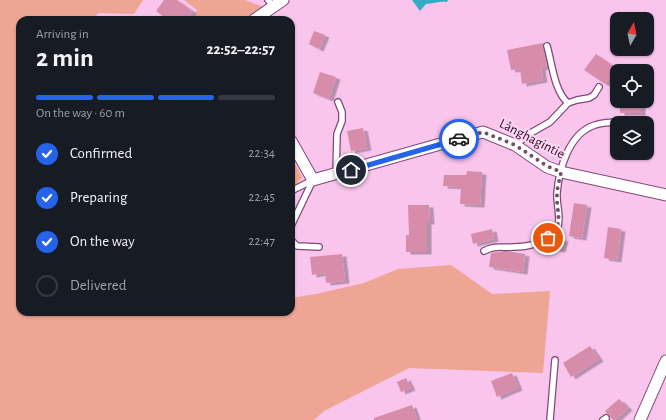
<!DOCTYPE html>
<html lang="en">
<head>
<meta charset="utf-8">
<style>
	:root { --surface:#171b24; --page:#242831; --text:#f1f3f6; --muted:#9ea1a6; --line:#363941; --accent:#2563eb }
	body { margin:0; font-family:"Alegreya Sans",sans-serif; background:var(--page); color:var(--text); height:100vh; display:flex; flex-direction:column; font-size:15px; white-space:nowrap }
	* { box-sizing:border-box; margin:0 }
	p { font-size:13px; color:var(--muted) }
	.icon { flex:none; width:22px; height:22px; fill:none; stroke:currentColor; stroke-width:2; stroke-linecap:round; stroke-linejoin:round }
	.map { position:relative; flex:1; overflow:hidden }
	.side { position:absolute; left:16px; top:16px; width:279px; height:300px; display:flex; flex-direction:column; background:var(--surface); border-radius:12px; box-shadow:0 1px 3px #0004 }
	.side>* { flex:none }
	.needle { width:26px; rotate:9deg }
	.fabs { position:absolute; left:610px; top:12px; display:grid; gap:8px }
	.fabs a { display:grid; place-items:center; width:44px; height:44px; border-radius:8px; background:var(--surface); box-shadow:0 1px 3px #0004; font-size:20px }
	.pin { position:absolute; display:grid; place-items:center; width:34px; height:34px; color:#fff; margin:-17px; border:2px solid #fff; border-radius:50%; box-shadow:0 1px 4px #0007 }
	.courier { position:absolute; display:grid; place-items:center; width:40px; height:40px; margin:-20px; border:3px solid #2563eb; border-radius:50%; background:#fff; color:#222; box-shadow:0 1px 5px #0007 }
	.summary em { font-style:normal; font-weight:700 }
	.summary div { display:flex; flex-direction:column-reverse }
	.summary { display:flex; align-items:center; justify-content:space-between; height:68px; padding:0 20px }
	h1 { font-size:26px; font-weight:700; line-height:30px }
	.bar { display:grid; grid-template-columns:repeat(4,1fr); gap:6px 4px; align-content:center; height:48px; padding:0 20px }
	.bar i { height:5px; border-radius:3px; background:var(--line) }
	.bar .active { background:var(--accent) }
	.bar p { grid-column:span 4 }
	ol { padding:0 20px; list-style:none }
	li { display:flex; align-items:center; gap:12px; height:44px }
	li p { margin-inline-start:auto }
	li .icon { padding:4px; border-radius:50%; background:var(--accent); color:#fff; stroke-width:4 }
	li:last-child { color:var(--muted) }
	li i { width:22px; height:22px; border:2px solid var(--line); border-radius:50% }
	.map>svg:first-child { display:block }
	.green { fill:#efa593 }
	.water { fill:#33adc5 }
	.building { fill:#d78caa; filter:url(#shadow) }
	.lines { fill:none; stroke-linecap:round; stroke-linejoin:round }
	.lane-casing { stroke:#814876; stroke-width:8 }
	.street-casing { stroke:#814876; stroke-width:13 }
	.lane { stroke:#fff; stroke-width:5.5 }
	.street { stroke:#fff; stroke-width:11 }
	.done { stroke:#704f69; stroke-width:4; stroke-dasharray:0 7.2 }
	.route { stroke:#2563eb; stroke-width:5 }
	.labels { text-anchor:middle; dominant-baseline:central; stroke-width:4; stroke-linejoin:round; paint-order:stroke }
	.street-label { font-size:14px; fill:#260f22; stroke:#ffd7f5 }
</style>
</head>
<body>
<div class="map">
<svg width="666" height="420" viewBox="0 0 666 420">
	<defs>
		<filter id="shadow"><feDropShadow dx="4.5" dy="2.5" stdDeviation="0" flood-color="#0004"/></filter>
	</defs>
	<rect width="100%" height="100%" fill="#f9c5ed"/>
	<g class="green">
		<polygon points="0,0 143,0 134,14 98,13 94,20 20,20 20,312 291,312 291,298 316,294 364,283 398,269 451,265 492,294 550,291 543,373 409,368 324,411 314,420 0,420"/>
		<polygon points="184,0 245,0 266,8 245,20 191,20 197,10"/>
		<polygon points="291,157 302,177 295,186 291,188"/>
	</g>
	<path class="water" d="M412,0H448L447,2C439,1 434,4 426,4L420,11Z"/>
	<g class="building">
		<polygon points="164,0 177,0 192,11 186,20 168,20 156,11"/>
		<polygon points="314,31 325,35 319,49 309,44"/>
		<polygon points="543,43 547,66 541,68 543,80 522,84 520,69 511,70 507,50"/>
		<polygon points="596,54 616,68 605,84 584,70"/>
		<polygon points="320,72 336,77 329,99 313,93"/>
		<rect x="620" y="101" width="21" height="12"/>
		<polygon points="363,128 367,148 351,151 347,131"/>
		<polygon points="467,171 482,172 480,205 460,204 461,187 443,186 444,175 466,175"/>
		<polygon points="574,203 587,205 582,238 569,236"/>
		<polygon points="408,205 429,205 430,222 427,222 427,252 406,252 406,235 409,235"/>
		<polygon points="608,227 621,229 617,260 604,258"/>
		<polygon points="492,229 494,239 473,244 471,234"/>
		<polygon points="556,237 564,239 561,250 550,248 552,241"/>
		<polygon points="506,251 525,254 523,272 489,267 491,253"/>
		<polygon points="342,254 345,281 326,283 325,273 312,275 310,257"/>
		<polygon points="590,346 599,359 571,377 563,363"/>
		<polygon points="512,373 518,388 497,397 491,381"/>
		<polygon points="406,378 411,388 401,392 397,382"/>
		<polygon points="619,399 628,408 615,420 613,420 605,411"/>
		<polygon points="412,405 417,420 374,420 374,418"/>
	</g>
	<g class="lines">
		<defs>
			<g id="lane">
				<polyline points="268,0 274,7"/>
				<path d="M547,46C552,63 554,91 568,103"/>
				<polyline points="515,145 529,134 550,122 568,103 577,100 589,98 594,95 599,87"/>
				<polyline points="336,174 337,134 342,121 342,112 338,102"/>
				<polyline points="291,191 313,180"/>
				<polyline points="291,226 313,180"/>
				<polyline points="291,240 297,246 319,247"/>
				<path d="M484,251C495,245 501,248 513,247C527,247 546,243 555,232C563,222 556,205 557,193C559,169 569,133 595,125C604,122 613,122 622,122"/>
				<polyline points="550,420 555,360"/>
				<polyline points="603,420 606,418"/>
			</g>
			<g id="street">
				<polyline points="254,20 283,0"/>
				<polyline points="291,141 313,180 483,132 515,145 547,167 561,172 666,195"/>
				<polyline points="640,420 666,361"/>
			</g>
		</defs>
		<use href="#lane" class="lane-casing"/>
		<use href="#street" class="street-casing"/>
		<use href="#lane" class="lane"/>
		<use href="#street" class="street"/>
	</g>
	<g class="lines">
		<path class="done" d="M459,139L483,132L515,145L547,166L561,172C560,179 557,187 557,194C556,214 565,223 548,238"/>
		<polyline class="route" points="351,170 459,139"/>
	</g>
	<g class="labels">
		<g class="street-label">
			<text transform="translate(532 139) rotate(27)">Långhagintie</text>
		</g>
	</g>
</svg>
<div class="fabs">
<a><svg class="needle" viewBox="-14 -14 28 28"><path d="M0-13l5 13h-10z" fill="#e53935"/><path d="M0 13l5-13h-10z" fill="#9ea1a6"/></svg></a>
<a><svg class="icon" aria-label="locate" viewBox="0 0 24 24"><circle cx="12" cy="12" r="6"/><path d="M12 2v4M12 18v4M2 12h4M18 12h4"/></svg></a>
<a><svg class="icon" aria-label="layers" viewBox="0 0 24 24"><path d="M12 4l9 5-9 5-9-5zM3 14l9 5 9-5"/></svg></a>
</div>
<div class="pin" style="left:548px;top:238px;background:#ea580c"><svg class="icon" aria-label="bag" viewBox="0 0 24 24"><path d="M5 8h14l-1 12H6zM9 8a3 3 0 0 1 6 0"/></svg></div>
<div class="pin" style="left:351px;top:170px;background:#1f2937"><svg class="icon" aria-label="home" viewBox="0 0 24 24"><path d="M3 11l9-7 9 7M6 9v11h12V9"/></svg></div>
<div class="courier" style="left:459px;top:139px"><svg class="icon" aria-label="car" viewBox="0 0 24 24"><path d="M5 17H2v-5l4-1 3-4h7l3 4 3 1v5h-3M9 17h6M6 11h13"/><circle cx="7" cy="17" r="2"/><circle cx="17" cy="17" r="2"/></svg></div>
<section class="side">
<div class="summary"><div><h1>2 min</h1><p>Arriving in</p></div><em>22:52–22:57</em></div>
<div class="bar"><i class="active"></i><i class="active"></i><i class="active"></i><i></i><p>On the way · 60 m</p></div>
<ol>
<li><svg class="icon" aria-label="check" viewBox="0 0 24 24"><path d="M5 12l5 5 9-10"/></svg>Confirmed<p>22:34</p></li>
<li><svg class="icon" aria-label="check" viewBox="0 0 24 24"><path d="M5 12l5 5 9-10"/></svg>Preparing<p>22:45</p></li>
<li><svg class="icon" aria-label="check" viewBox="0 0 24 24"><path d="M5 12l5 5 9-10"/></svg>On the way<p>22:47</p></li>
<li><i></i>Delivered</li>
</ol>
</section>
</div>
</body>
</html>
